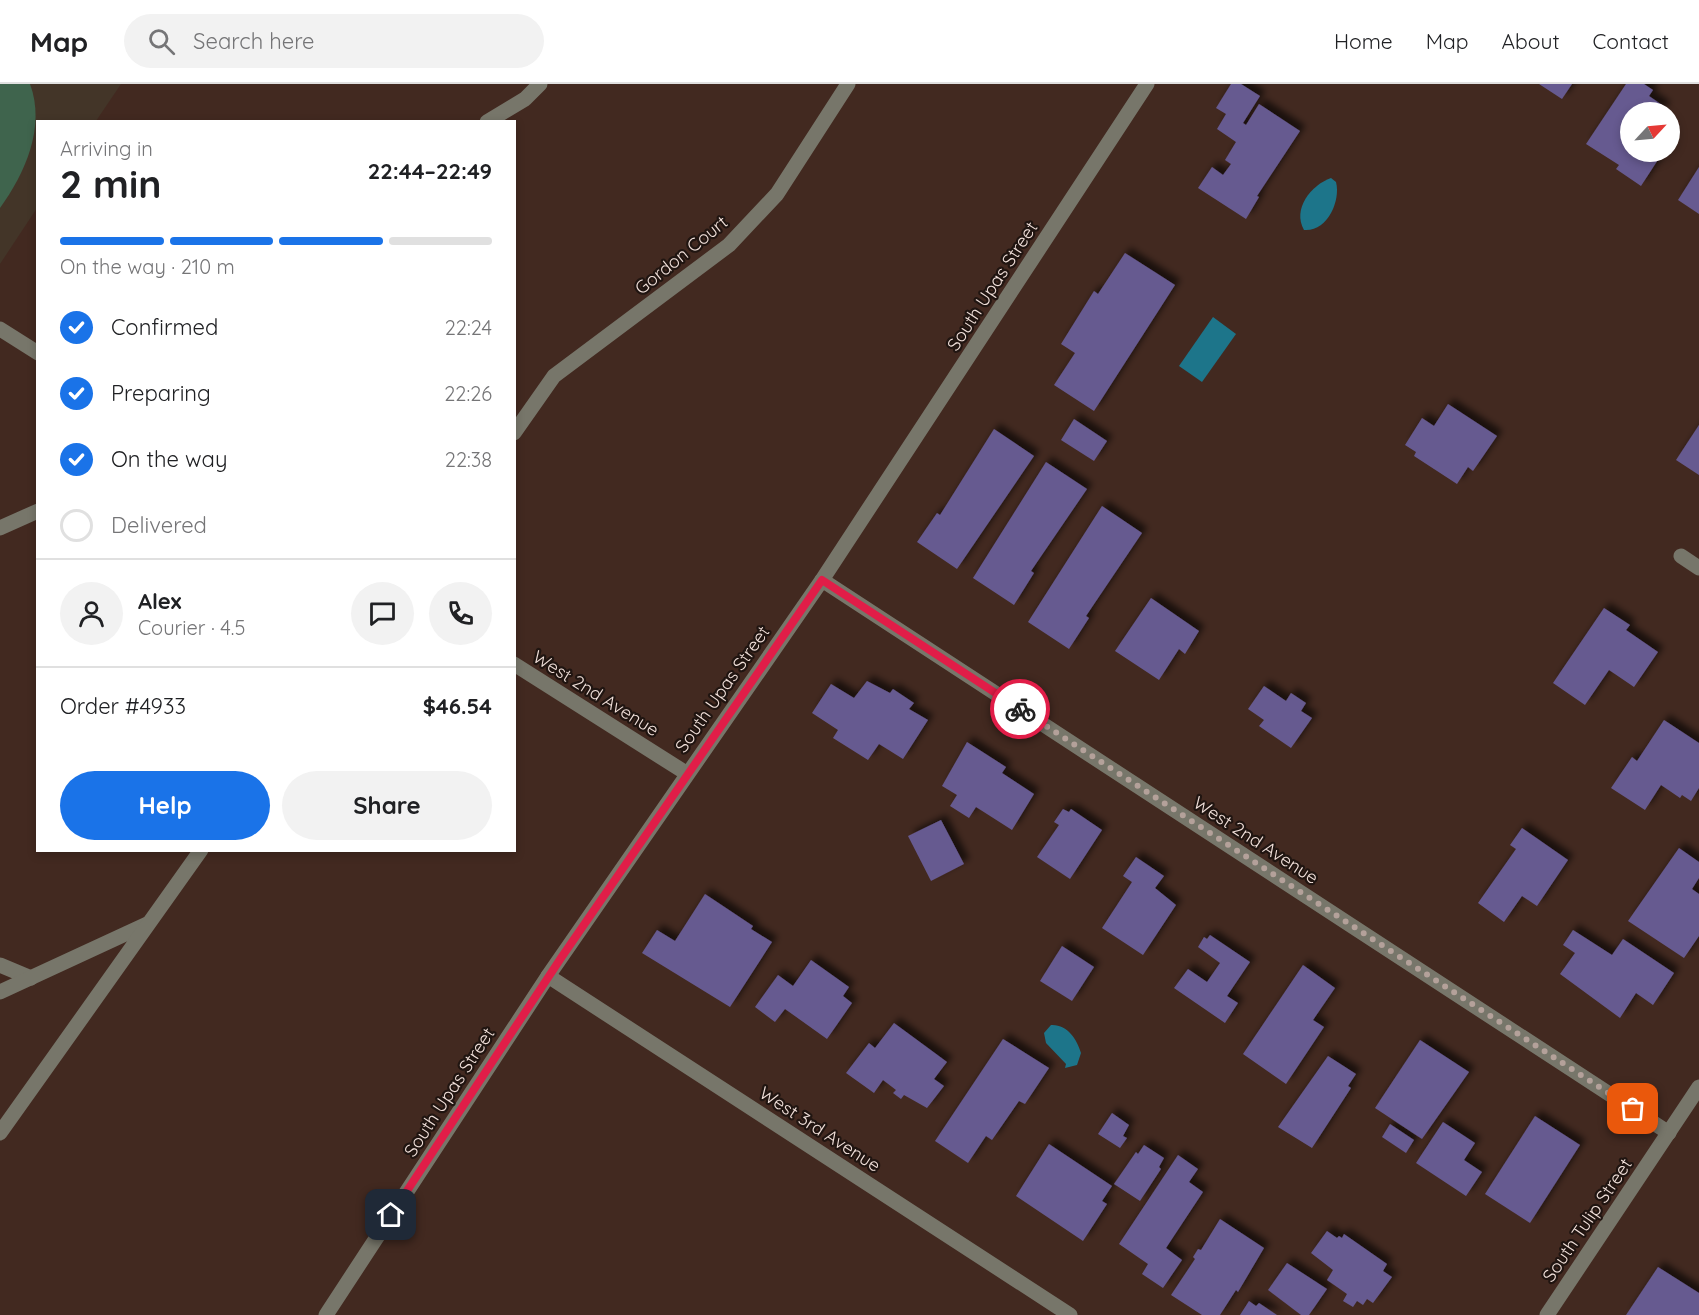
<!DOCTYPE html>
<html lang="en">
<head>
<meta charset="utf-8">
<style>
	:root { --surface:#fff; --page:#f2f2f2; --text:#202124; --muted:#757577; --line:#e0e0e0; --accent:#1a73e8 }
	body { margin:0; font-family:Quicksand,sans-serif; background:var(--page); color:var(--text); height:100vh; display:flex; flex-direction:column; font-size:22px; white-space:nowrap }
	* { box-sizing:border-box; margin:0 }
	p { font-size:20px; color:var(--muted) }
	.icon { flex:none; width:33px; height:33px; fill:none; stroke:currentColor; stroke-width:2; stroke-linecap:round; stroke-linejoin:round }
	.map { position:relative; flex:1; overflow:hidden }
	.details { position:absolute; left:36px; top:36px; width:480px; height:732px; display:flex; flex-direction:column; background:var(--surface); border-radius:0px; box-shadow:0 3px 9px #0003 }
	.details>* { flex:none }
	.needle { width:39px; rotate:64deg }
	.controls { position:absolute; left:1620px; top:18px; display:grid; gap:12px }
	.controls a { display:grid; place-items:center; width:60px; height:60px; border-radius:50%; background:var(--surface); box-shadow:0 3px 9px #0003; font-size:30px }
	.pin { position:absolute; display:grid; place-items:center; width:51px; height:51px; color:#fff; margin:-26px; border-radius:12px; box-shadow:0 3px 9px #0006 }
	.courier { position:absolute; display:grid; place-items:center; width:60px; height:60px; margin:-30px; border:4px solid #e11d48; border-radius:50%; background:#fff; color:#222; box-shadow:0 2px 8px #0007 }
	.headline em { font-style:normal; font-weight:700 }
	.headline div { display:flex; flex-direction:column-reverse }
	.headline { display:flex; align-items:center; justify-content:space-between; height:102px; padding:0 24px }
	h1 { font-size:39px; font-weight:700; line-height:45px }
	.bar { display:grid; grid-template-columns:repeat(4,1fr); gap:9px 6px; align-content:center; height:72px; padding:0 24px }
	.bar i { height:8px; border-radius:4px; background:var(--line) }
	.bar .active { background:var(--accent) }
	.bar p { grid-column:span 4 }
	.line { display:flex; align-items:center; gap:15px; padding:0 24px; border-top:2px solid var(--line) }
	.line div { flex:1 }
	.round { display:grid; place-items:center; flex:none; width:63px; height:63px; border-radius:32px; background:var(--page) }
	ol { padding:0 24px; list-style:none }
	li { display:flex; align-items:center; gap:18px; height:66px }
	li p { margin-inline-start:auto }
	li .icon { padding:6px; border-radius:50%; background:var(--accent); color:#fff; stroke-width:4 }
	li:last-child { color:var(--muted) }
	li i { width:33px; height:33px; border:3px solid var(--line); border-radius:50% }
	.cta { display:flex; gap:12px; margin-top:auto; padding:12px 24px }
	.cta a { flex:1; height:69px; border-radius:36px; background:var(--accent); color:#fff; font-size:24px; font-weight:700; line-height:69px; text-align:center }
	.cta a+a { background:var(--page); color:var(--text) }
	header { display:flex; align-items:center; gap:36px; box-sizing:border-box; height:84px; padding:0 30px; background:var(--surface); border-bottom:2px solid var(--line) }
	header strong { font-size:28px }
	nav { display:flex; gap:33px; margin-inline-start:auto; font-size:21px }
	.search { width:420px; height:54px; background:var(--page); display:flex; align-items:center; gap:15px; box-sizing:border-box; padding:0 21px; border-radius:33px; color:var(--muted); font-size:22px }
	.map>svg:first-child { display:block }
	.commercial { fill:#433528 }
	.green { fill:#3f644d }
	.water { fill:#1d758a }
	.building { fill:#665a90; filter:url(#shadow) }
	.lines { fill:none; stroke-linecap:round; stroke-linejoin:round }
	.minor { stroke:#77766a; stroke-width:15 }
	.done { stroke:#b4a19a; stroke-width:6; stroke-dasharray:0 10.8 }
	.route { stroke:#e11d48; stroke-width:8 }
	.labels { text-anchor:middle; dominant-baseline:central; stroke-width:4.5; stroke-linejoin:round; paint-order:stroke }
	.street-label { font-size:18px; fill:#f2e1db; stroke:#201511 }
</style>
</head>
<body>
<header>
<strong>Map</strong>
<div class="search"><svg class="icon" aria-label="search" viewBox="0 0 24 24"><circle cx="10" cy="10" r="6"/><path d="M15 15l6 6"/></svg>Search here</div>
<nav><a>Home</a><a>Map</a><a>About</a><a>Contact</a></nav>
</header>
<div class="map">
<svg width="1699" height="1231" viewBox="0 0 1699 1231">
	<defs>
		<filter id="shadow"><feDropShadow dx="5.5" dy="-5.5" stdDeviation="3" flood-color="#0009"/></filter>
	</defs>
	<rect width="100%" height="100%" fill="#422920"/>
	<polygon class="commercial" points="0,0 121,0 96,37 38,38 37,124 0,180"/>
	<path class="green" d="M0,0H30C46,43 25,89 0,124Z"/>
	<g class="water">
		<path d="M1331,94L1336,98C1341,117 1327,148 1304,146C1292,125 1311,101 1331,94Z"/>
		<polygon points="1213,233 1236,250 1202,298 1179,282"/>
		<path d="M1051,941C1067,940 1077,955 1081,969L1077,981L1065,984L1066,980L1046,959L1044,949Z"/>
	</g>
	<g class="building">
		<polygon points="1231,0 1241,0 1260,12 1243,39 1246,41 1259,20 1300,47 1257,112 1259,113 1246,135 1198,104 1212,83 1223,91 1231,80 1225,76 1236,58 1217,45 1226,30 1216,24"/>
		<polygon points="1539,0 1572,0 1562,15"/>
		<polygon points="1626,0 1644,0 1653,6 1649,12 1665,23 1661,28 1630,28 1630,68 1663,68 1641,102 1616,85 1619,81 1586,60"/>
		<polygon points="1699,83 1699,130 1678,116"/>
		<polygon points="1125,169 1175,201 1094,327 1054,301 1075,269 1061,260 1094,207 1098,210"/>
		<polygon points="1448,320 1497,352 1473,387 1468,383 1457,400 1414,372 1416,368 1405,361 1422,334 1434,342"/>
		<polygon points="1074,335 1107,357 1094,377 1061,356"/>
		<polygon points="1699,341 1699,391 1676,376"/>
		<polygon points="994,345 1034,372 957,485 917,458 937,429 940,431"/>
		<polygon points="1046,378 1087,405 1031,487 1034,489 1014,521 973,494"/>
		<polygon points="1102,422 1142,449 1086,532 1089,534 1069,565 1028,538"/>
		<polygon points="1151,514 1199,547 1185,570 1179,565 1159,596 1115,567"/>
		<polygon points="1604,524 1630,541 1626,546 1658,568 1634,603 1609,586 1585,621 1553,599"/>
		<polygon points="867,597 890,609 893,605 914,619 909,625 928,636 903,675 879,660 868,676 833,654 838,646 812,629 831,600 854,614"/>
		<polygon points="1264,602 1286,617 1291,609 1306,619 1301,627 1312,634 1291,664 1259,642 1264,636 1248,625"/>
		<polygon points="1664,636 1699,659 1699,704 1691,717 1682,711 1680,714 1661,701 1645,726 1611,704 1632,673 1637,677"/>
		<polygon points="967,658 1006,683 1002,689 1034,710 1012,746 976,723 969,734 950,722 957,711 942,702"/>
		<polygon points="1063,725 1069,728 1071,725 1102,746 1070,795 1037,773 1059,741 1054,738"/>
		<polygon points="941,736 964,780 931,797 908,752"/>
		<polygon points="1522,744 1568,776 1537,822 1522,812 1504,838 1478,819 1516,765 1510,761"/>
		<polygon points="1679,764 1699,778 1699,794 1692,805 1699,810 1699,852 1684,874 1628,837"/>
		<polygon points="1136,773 1164,792 1155,804 1176,821 1143,871 1102,844 1132,798 1123,792"/>
		<polygon points="705,810 753,842 751,845 772,858 730,923 642,869 657,846 675,857"/>
		<polygon points="1573,846 1612,871 1623,855 1674,889 1653,921 1636,909 1620,934 1560,890 1575,869 1563,861"/>
		<polygon points="1210,851 1250,878 1227,912 1238,919 1225,939 1174,904 1188,885 1207,898 1220,879 1198,863 1204,853 1207,855"/>
		<polygon points="1062,862 1094,883 1072,917 1040,897"/>
		<polygon points="811,876 849,903 843,912 852,919 827,955 785,925 775,938 755,923 778,891 793,902"/>
		<polygon points="1303,881 1335,904 1313,936 1324,943 1286,1000 1243,970"/>
		<polygon points="894,939 947,978 934,995 944,1002 927,1024 904,1011 901,1015 893,1009 896,1006 883,996 874,1009 846,989 869,959 875,964"/>
		<polygon points="1003,955 1049,984 1025,1020 1019,1017 992,1056 986,1052 968,1079 935,1057"/>
		<polygon points="1420,956 1469,988 1422,1055 1375,1024"/>
		<polygon points="1328,972 1356,990 1348,1002 1351,1004 1312,1064 1278,1043"/>
		<polygon points="1112,1029 1129,1041 1123,1052 1127,1054 1120,1064 1098,1050"/>
		<polygon points="1535,1032 1580,1061 1530,1139 1485,1110"/>
		<polygon points="1443,1038 1475,1059 1464,1076 1482,1088 1466,1112 1416,1079"/>
		<polygon points="1390,1040 1414,1056 1406,1069 1382,1053"/>
		<polygon points="1049,1060 1112,1102 1102,1117 1107,1120 1083,1157 1016,1112"/>
		<polygon points="1144,1061 1164,1074 1159,1083 1161,1085 1140,1117 1114,1100 1136,1068 1138,1070"/>
		<polygon points="1178,1071 1198,1085 1189,1098 1203,1108 1166,1164 1182,1176 1163,1204 1142,1190 1148,1180 1119,1160"/>
		<polygon points="1220,1135 1264,1164 1238,1208 1236,1206 1220,1231 1202,1231 1171,1211 1195,1175 1193,1173 1198,1165 1201,1166"/>
		<polygon points="1327,1147 1337,1154 1339,1152 1342,1154 1344,1150 1387,1180 1383,1187 1392,1193 1373,1219 1367,1215 1363,1221 1357,1217 1353,1223 1343,1217 1347,1210 1327,1196 1333,1186 1311,1169"/>
		<polygon points="1287,1179 1327,1205 1309,1231 1301,1231 1268,1206"/>
		<polygon points="1658,1183 1699,1209 1699,1231 1626,1231"/>
		<polygon points="1249,1217 1256,1222 1259,1219 1277,1231 1240,1231"/>
	</g>
	<g class="lines">
		<g class="minor">
			<polyline points="487,38 525,15 540,0"/>
			<polyline points="0,245 38,269"/>
			<polyline points="514,349 554,292 729,161 777,110 848,0"/>
			<polyline points="0,444 38,427"/>
			<polyline points="1681,472 1699,484"/>
			<polyline points="822,496 1669,1049"/>
			<polyline points="514,580 686,689"/>
			<polyline points="0,881 31,894"/>
			<polyline points="548,892 1070,1231"/>
			<polyline points="0,908 147,840"/>
			<polyline points="0,1049 201,766"/>
			<polyline points="326,1231 548,892 822,496 1147,0"/>
			<polyline points="1547,1231 1699,1003"/>
		</g>
	</g>
	<g class="lines">
		<polyline class="done" points="1020,625 1633,1025"/>
		<polyline class="route" points="391,1131 561,874 822,496 1020,625"/>
	</g>
	<g class="labels">
		<g class="street-label">
			<text transform="translate(681 171) rotate(-39)">Gordon Court</text>
			<text transform="translate(992 202) rotate(-57)">South Upas Street</text>
			<text transform="translate(722 605) rotate(-55)">South Upas Street</text>
			<text transform="translate(596 609) rotate(32)">West 2nd Avenue</text>
			<text transform="translate(1256 756) rotate(33)">West 2nd Avenue</text>
			<text transform="translate(449 1008) rotate(-57)">South Upas Street</text>
			<text transform="translate(820 1045) rotate(33)">West 3rd Avenue</text>
			<text transform="translate(1587 1136) rotate(-56)">South Tulip Street</text>
		</g>
	</g>
</svg>
<div class="controls">
<a><svg class="needle" viewBox="-14 -14 28 28"><path d="M0-13l5 13h-10z" fill="#e53935"/><path d="M0 13l5-13h-10z" fill="#757577"/></svg></a>
</div>
<div class="pin" style="left:1633px;top:1025px;background:#ea580c"><svg class="icon" aria-label="bag" viewBox="0 0 24 24"><path d="M5 8h14l-1 12H6zM9 8a3 3 0 0 1 6 0"/></svg></div>
<div class="pin" style="left:391px;top:1131px;background:#1f2937"><svg class="icon" aria-label="home" viewBox="0 0 24 24"><path d="M3 11l9-7 9 7M6 9v11h12V9"/></svg></div>
<div class="courier" style="left:1020px;top:625px"><svg class="icon" aria-label="bike" viewBox="0 0 24 24"><circle cx="6" cy="16" r="4"/><circle cx="18" cy="16" r="4"/><path d="M6 16l4-8h5l3 8M10 8l3 8H6M13 5h3"/></svg></div>
<section class="details">
<div class="headline"><div><h1>2 min</h1><p>Arriving in</p></div><em>22:44–22:49</em></div>
<div class="bar"><i class="active"></i><i class="active"></i><i class="active"></i><i></i><p>On the way · 210 m</p></div>
<ol>
<li><svg class="icon" aria-label="check" viewBox="0 0 24 24"><path d="M5 12l5 5 9-10"/></svg>Confirmed<p>22:24</p></li>
<li><svg class="icon" aria-label="check" viewBox="0 0 24 24"><path d="M5 12l5 5 9-10"/></svg>Preparing<p>22:26</p></li>
<li><svg class="icon" aria-label="check" viewBox="0 0 24 24"><path d="M5 12l5 5 9-10"/></svg>On the way<p>22:38</p></li>
<li><i></i>Delivered</li>
</ol>
<div class="line" style="height:108px"><a class="round"><svg class="icon" aria-label="person" viewBox="0 0 24 24"><circle cx="12" cy="8" r="4"/><path d="M4 21q1-7 8-7t8 7"/></svg></a><div><b>Alex</b><p>Courier · 4.5</p></div><a class="round"><svg class="icon" aria-label="chat" viewBox="0 0 24 24"><path d="M4 5h16v11H9l-5 4z"/></svg></a><a class="round"><svg class="icon" aria-label="phone" viewBox="0 0 24 24"><path d="M5 4h4l2 5-3 2q2 4 5 5l2-3 5 2v4C11 20 4 13 5 4z"/></svg></a></div>
<div class="line" style="height:78px"><div>Order #4933</div><b>$46.54</b></div>
<div class="cta"><a>Help</a><a>Share</a></div>
</section>
</div>
</body>
</html>
